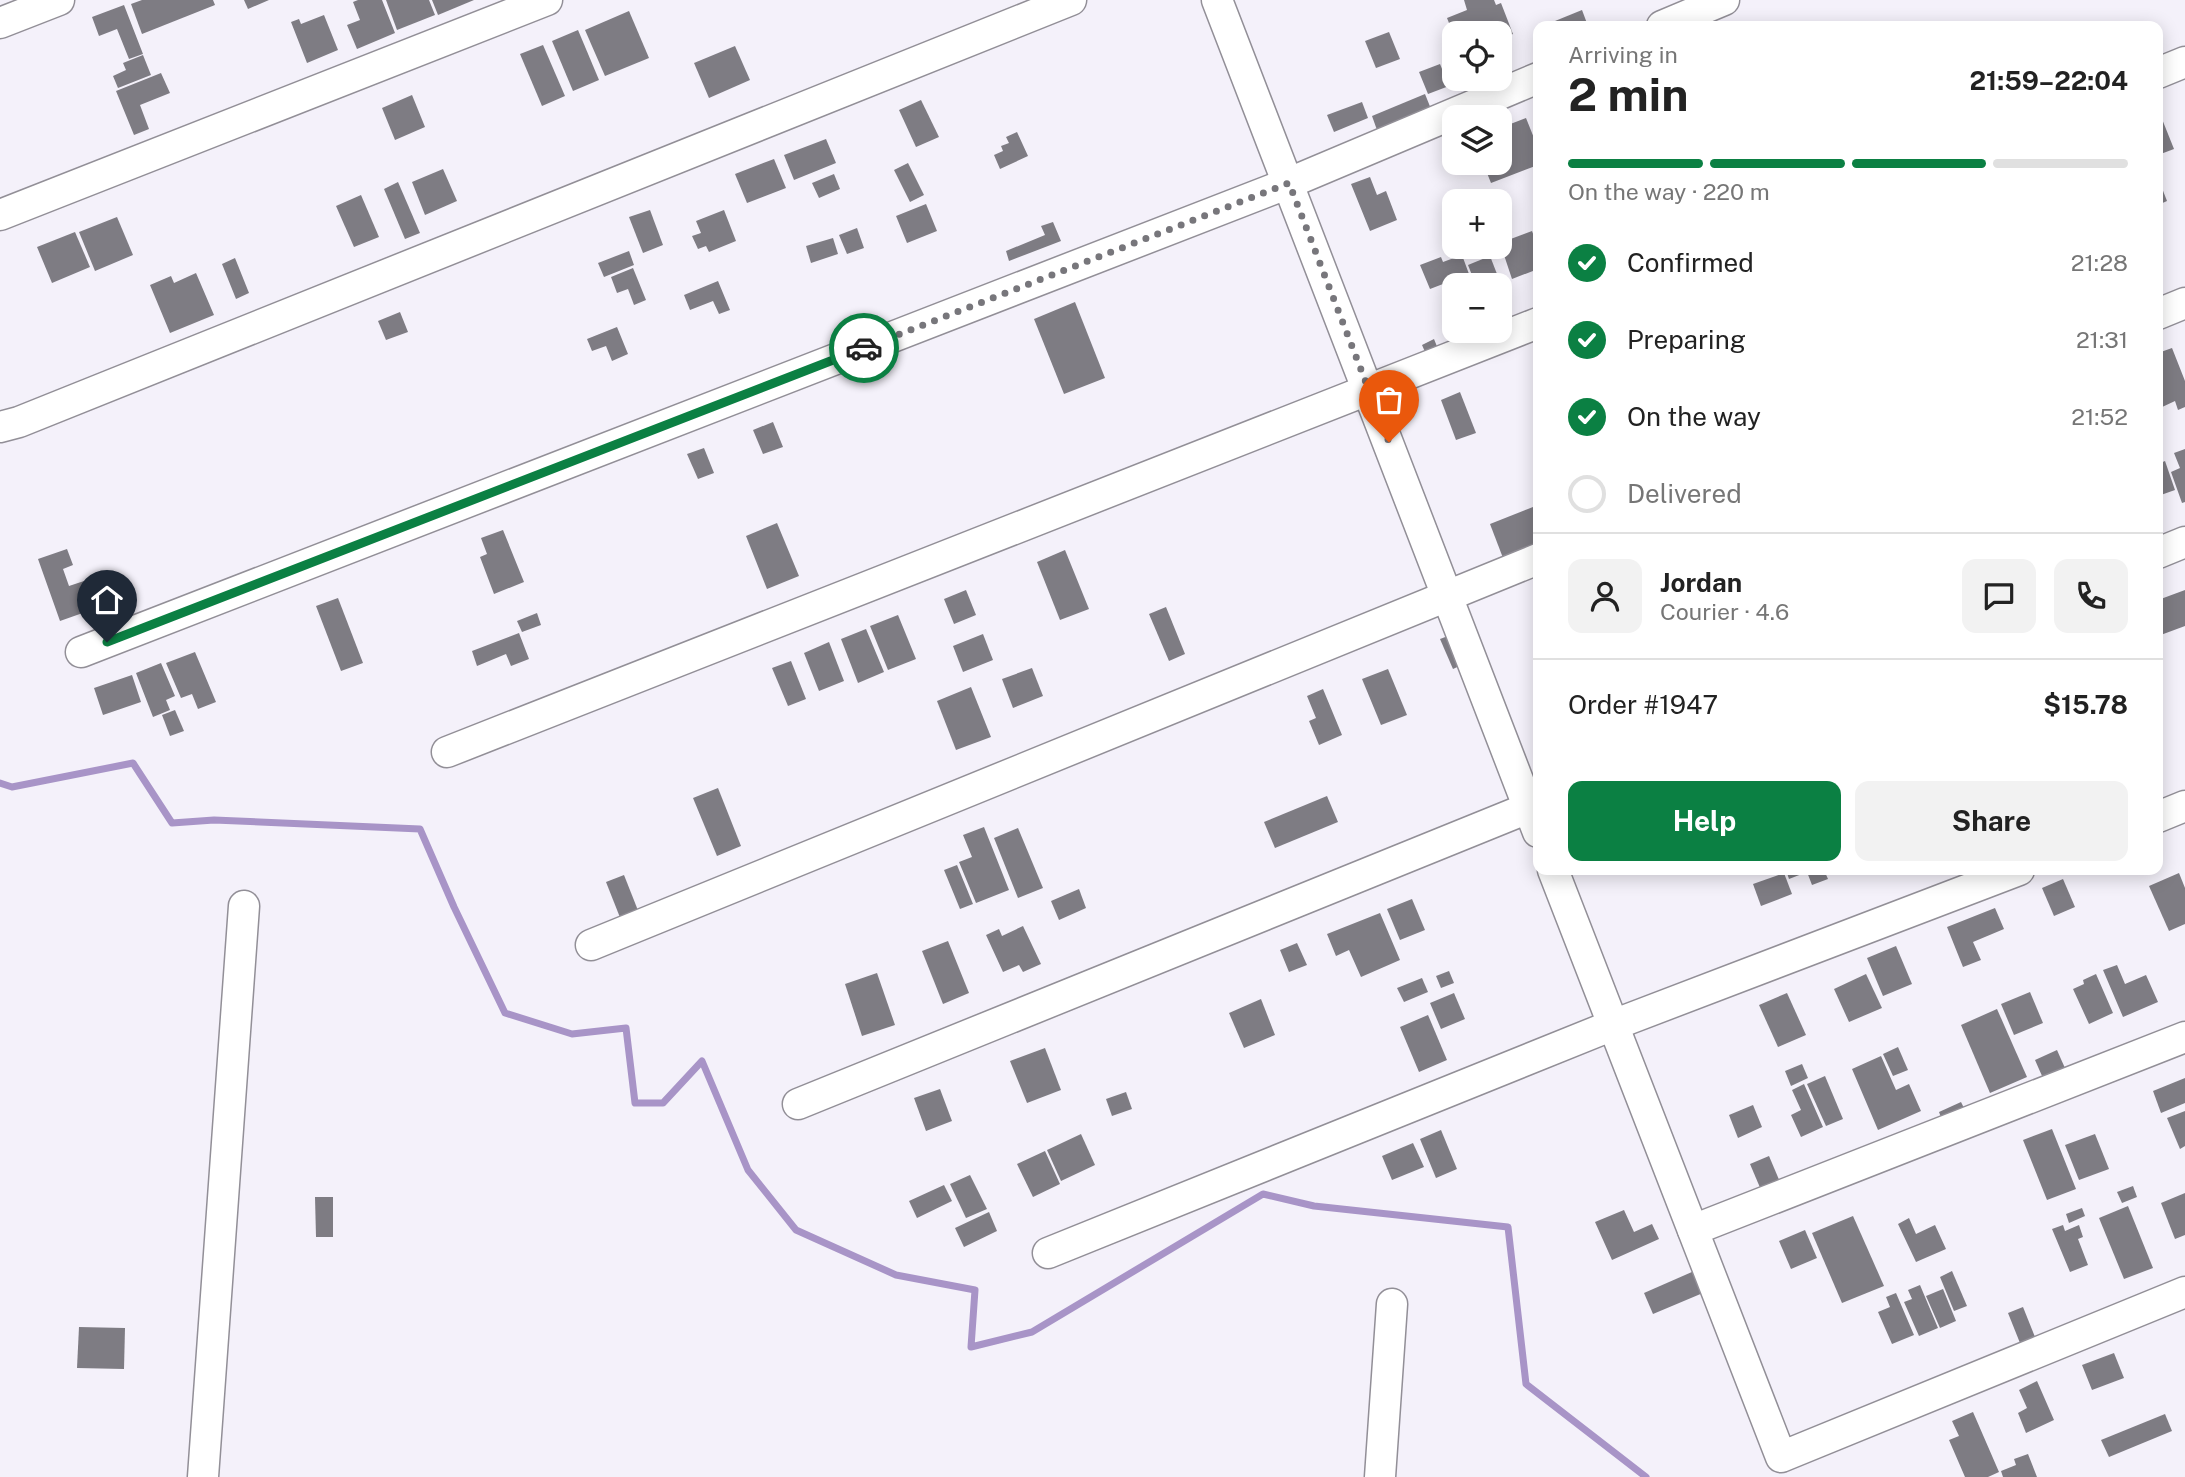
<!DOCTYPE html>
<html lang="en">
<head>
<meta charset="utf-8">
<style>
	:root { --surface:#fff; --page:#f2f2f2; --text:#222; --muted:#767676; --line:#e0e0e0; --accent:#0b8043 }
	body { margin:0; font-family:"Public Sans",sans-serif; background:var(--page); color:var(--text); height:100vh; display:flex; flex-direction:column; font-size:26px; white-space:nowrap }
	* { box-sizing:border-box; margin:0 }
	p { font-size:23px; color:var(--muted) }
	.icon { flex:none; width:38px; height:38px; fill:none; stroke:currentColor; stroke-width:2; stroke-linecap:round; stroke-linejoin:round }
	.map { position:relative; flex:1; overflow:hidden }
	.side { position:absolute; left:1533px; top:21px; width:630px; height:854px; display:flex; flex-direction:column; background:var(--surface); border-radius:14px; box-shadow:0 4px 18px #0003 }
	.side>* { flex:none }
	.fabs { position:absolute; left:1442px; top:21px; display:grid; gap:14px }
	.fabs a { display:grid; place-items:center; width:70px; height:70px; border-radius:14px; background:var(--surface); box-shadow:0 4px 18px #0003; font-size:35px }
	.pin { position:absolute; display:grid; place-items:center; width:60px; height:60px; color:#fff; margin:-72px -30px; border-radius:50% 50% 50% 0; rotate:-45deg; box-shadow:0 0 7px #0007 }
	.pin .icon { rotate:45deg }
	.courier { position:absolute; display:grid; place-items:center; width:70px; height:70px; margin:-35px; border:5px solid #0b8043; border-radius:50%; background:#fff; color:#222; box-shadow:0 2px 9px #0007 }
	.head em { font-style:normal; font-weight:700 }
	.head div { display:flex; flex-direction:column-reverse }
	.head { display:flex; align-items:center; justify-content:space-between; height:119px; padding:0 35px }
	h1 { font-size:46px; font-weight:700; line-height:52px }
	.bar { display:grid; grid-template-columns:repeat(4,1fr); gap:10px 7px; align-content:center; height:84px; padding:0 35px }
	.bar i { height:9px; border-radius:5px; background:var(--line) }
	.bar .current { background:var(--accent) }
	.bar p { grid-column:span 4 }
	.line { display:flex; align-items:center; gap:18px; padding:0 35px; border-top:2px solid var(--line) }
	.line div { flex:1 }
	.round { display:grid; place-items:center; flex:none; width:74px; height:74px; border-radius:14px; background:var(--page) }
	ol { padding:0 35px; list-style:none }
	li { display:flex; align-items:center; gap:21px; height:77px }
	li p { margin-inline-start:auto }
	li .icon { padding:7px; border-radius:50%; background:var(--accent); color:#fff; stroke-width:4 }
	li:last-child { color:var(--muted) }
	li i { width:38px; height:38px; border:4px solid var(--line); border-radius:50% }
	.cta { display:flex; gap:14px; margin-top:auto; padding:14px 35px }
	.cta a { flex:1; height:80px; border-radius:14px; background:var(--accent); color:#fff; font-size:28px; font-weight:700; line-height:80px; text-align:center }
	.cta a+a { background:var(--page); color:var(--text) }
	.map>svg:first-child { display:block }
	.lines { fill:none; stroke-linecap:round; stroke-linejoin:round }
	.stream { stroke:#a894c7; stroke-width:7 }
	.building { fill:#7e7c83 }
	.street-casing { stroke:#928f97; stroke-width:33 }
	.street { stroke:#fff; stroke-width:30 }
	.done { stroke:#77767b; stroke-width:7; stroke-dasharray:0 12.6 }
	.route { stroke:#0b8043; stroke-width:9 }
</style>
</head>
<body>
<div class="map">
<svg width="2185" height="1477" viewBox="0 0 2185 1477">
	<rect width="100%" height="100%" fill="#f4f1fa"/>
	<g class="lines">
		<polyline class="stream" points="0,783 12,787 133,763 172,823 214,820 420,829 454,907 505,1013 572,1034 626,1028 635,1103 663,1103 702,1061 748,1170 796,1230 896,1275 975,1290 971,1347 1032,1332 1263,1194 1314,1206 1508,1227 1526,1384 1646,1477"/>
	</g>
	<g class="building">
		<polygon points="142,0 213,0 215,5 142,34 131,4"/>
		<polygon points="244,0 269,0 248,9"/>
		<polygon points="358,0 382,0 395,33 357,49 347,25 360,20 353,2"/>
		<polygon points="386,0 429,0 435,15 397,30"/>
		<polygon points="432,0 474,0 438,15"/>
		<polygon points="1464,0 1494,0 1496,5 1501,3 1513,34 1500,39 1500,33 1492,33 1487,22 1477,26 1480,33 1453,33 1447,18 1467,10"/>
		<polygon points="124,5 143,54 129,59 117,29 99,36 92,17"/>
		<polygon points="1582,10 1588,26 1557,26 1555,21"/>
		<polygon points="629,11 649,58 605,76 585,30"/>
		<polygon points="324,15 338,50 307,63 291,22 299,19 301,24"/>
		<polygon points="578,30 599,80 573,91 552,41"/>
		<polygon points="1389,32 1400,59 1376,68 1365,41"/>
		<polygon points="543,45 565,96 542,106 520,54"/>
		<polygon points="735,46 750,80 709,98 694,63"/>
		<polygon points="143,55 151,75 118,88 113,76 126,70 123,63"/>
		<polygon points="1440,64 1449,86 1428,94 1419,72"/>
		<polygon points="161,73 170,93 140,105 149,129 134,135 116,91"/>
		<polygon points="1425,94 1431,109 1377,130 1372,116"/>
		<polygon points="412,95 425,127 395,140 382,108"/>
		<polygon points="921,100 939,137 916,147 899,110"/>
		<polygon points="1362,102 1368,118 1334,132 1327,115"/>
		<polygon points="2158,109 2174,149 2158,155"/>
		<polygon points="1526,118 1538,148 1538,165 1491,183 1483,163 1500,163 1500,128"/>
		<polygon points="1017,132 1028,156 1000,169 994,155 1003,151 1001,146 1009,143 1006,137"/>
		<polygon points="826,139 836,163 794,180 784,155"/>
		<polygon points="774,159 786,188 747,203 735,174"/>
		<polygon points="908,163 924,195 910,202 894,170"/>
		<polygon points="443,169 457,201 425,215 412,182"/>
		<polygon points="834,174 840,189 819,198 812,183"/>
		<polygon points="1370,177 1377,195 1386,191 1397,220 1370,231 1351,184"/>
		<polygon points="398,182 420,233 405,239 384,189"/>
		<polygon points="2160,183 2167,201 2158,205 2158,184"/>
		<polygon points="361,195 379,237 354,247 336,206"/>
		<polygon points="926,204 937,231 907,243 896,216"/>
		<polygon points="650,210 663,245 643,253 629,217"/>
		<polygon points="724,210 736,241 709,252 706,246 698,249 692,236 701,233 696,221"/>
		<polygon points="117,217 133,255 95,271 79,232"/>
		<polygon points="1053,222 1061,241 1009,261 1006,251 1045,235 1041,226"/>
		<polygon points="857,228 864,248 847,254 839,235"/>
		<polygon points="1532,231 1538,247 1538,269 1512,279 1500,243"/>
		<polygon points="75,232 90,267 52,283 37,247"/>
		<polygon points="833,238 838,254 811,263 806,246"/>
		<polygon points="629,251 634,265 604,277 598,263"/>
		<polygon points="1462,255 1469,274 1430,289 1420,265 1441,257 1443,262"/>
		<polygon points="1490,256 1497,274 1475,283 1468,265"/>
		<polygon points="235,258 249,293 236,299 222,264"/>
		<polygon points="633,268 646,300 634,305 628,289 617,293 611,277"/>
		<polygon points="196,273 214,315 170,333 150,285 171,276 174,283"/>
		<polygon points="718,281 730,310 719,314 713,301 690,310 684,295"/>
		<polygon points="1075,302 1105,378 1064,394 1034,319"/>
		<polygon points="400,312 408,332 386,340 378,321"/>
		<polygon points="617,327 628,354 612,361 606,346 592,351 587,339"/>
		<polygon points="1434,339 1438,349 1426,354 1422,345"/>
		<polygon points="2172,348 2185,381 2185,407 2178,410 2175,401 2160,408 2158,402 2158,353"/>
		<polygon points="1460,392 1476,433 1456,440 1441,400"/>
		<polygon points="773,422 783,447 763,454 753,430"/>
		<polygon points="704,448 714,473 698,479 687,454"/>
		<polygon points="2185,449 2185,502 2182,503 2171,472 2180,468 2174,453"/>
		<polygon points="2165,461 2175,490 2158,496 2158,464"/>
		<polygon points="1538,505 1538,545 1503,558 1490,524"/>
		<polygon points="777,523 799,576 767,589 746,536"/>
		<polygon points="503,530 524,582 494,594 480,557 487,554 481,538"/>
		<polygon points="67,549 73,565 63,569 69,586 84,581 94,609 60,621 38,559"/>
		<polygon points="1065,550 1089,609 1060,620 1037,562"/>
		<polygon points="966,590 976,615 954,624 944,599"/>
		<polygon points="2185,590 2185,626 2158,636 2158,600"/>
		<polygon points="338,598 363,663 341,671 316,606"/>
		<polygon points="1166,607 1185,654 1169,661 1149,614"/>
		<polygon points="537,613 541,625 522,632 517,621"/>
		<polygon points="898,615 916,659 888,670 870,626"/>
		<polygon points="866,629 884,672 858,683 841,639"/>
		<polygon points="519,633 529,659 511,666 506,654 477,666 472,651"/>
		<polygon points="1456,633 1468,662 1453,669 1440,639"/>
		<polygon points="983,634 993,660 963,672 953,646"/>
		<polygon points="829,642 844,681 819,691 804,653"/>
		<polygon points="195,652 216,702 198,709 192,694 181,698 166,663"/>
		<polygon points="791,661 806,699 788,706 772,668"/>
		<polygon points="161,663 175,696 166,700 170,710 153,717 136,673"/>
		<polygon points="1032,668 1043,696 1013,708 1002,679"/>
		<polygon points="1388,669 1407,715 1381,725 1362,679"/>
		<polygon points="132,675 141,702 103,715 94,688"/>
		<polygon points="971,687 991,737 956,750 937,701"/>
		<polygon points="1323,689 1342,735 1319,745 1309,721 1316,718 1307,696"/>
		<polygon points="175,710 184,731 170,736 162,715"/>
		<polygon points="718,788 741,846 717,856 693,798"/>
		<polygon points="1327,796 1338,822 1275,848 1264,822"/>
		<polygon points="984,827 1009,890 976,903 959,862 972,857 963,835"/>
		<polygon points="1018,828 1043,888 1018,898 994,838"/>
		<polygon points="957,865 973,904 960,909 944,870"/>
		<polygon points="1786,870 1824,870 1828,879 1812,885 1807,872 1789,879"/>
		<polygon points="1784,873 1792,894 1761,906 1753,884"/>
		<polygon points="2179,873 2185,888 2185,924 2169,931 2149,886"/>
		<polygon points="624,875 639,913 621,920 606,882"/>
		<polygon points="2063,879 2075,907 2054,916 2042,888"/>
		<polygon points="1079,889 1086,908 1059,920 1051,901"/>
		<polygon points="1412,899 1425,930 1400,940 1387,909"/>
		<polygon points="1995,908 2004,929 1973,942 1981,960 1963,967 1947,927"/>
		<polygon points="1380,913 1400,960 1361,977 1349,950 1336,956 1327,934"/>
		<polygon points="1023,926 1041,964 1023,972 1019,965 1003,972 986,935 999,929 1002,936"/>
		<polygon points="948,941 969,993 943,1004 922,951"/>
		<polygon points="1297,943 1307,965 1289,972 1280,950"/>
		<polygon points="1896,946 1912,984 1883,996 1867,958"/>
		<polygon points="2117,965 2125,984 2146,975 2158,1002 2123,1017 2103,970"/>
		<polygon points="1449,971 1454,983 1441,988 1436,976"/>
		<polygon points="877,973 895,1025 862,1036 845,984"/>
		<polygon points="1866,974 1882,1008 1849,1022 1834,989"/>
		<polygon points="2096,974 2113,1013 2089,1024 2073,989 2084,984 2083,980"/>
		<polygon points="1422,978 1428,992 1404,1002 1397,988"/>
		<polygon points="2030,992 2043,1023 2014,1035 2001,1004"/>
		<polygon points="1454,993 1465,1019 1441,1029 1430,1003"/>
		<polygon points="1787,993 1806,1035 1778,1047 1759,1005"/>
		<polygon points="1261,999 1275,1035 1244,1048 1229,1013"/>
		<polygon points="1997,1009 2027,1077 1990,1093 1961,1025"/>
		<polygon points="1428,1015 1447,1060 1419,1072 1400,1027"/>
		<polygon points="1898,1047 1908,1070 1893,1076 1883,1054"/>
		<polygon points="1045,1048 1061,1090 1027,1103 1010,1061"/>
		<polygon points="2057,1050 2068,1075 2046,1085 2035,1060"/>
		<polygon points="1881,1056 1896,1090 1909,1084 1921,1111 1878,1130 1852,1069"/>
		<polygon points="1802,1064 1808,1078 1791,1086 1785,1071"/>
		<polygon points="1825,1076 1843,1119 1826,1126 1807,1084"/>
		<polygon points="2185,1078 2185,1103 2161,1113 2153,1091"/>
		<polygon points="1804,1084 1823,1127 1801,1137 1791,1115 1801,1110 1792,1090"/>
		<polygon points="940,1089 952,1121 926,1131 914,1098"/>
		<polygon points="1126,1092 1132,1109 1112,1116 1106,1099"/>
		<polygon points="1961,1102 1968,1116 1944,1125 1939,1112"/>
		<polygon points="1753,1105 1762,1127 1738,1138 1729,1115"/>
		<polygon points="2185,1111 2185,1146 2180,1149 2167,1118"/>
		<polygon points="2052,1129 2076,1189 2047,1200 2023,1140"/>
		<polygon points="1441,1130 1457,1169 1436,1178 1420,1139"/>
		<polygon points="1081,1134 1095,1165 1061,1181 1047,1150"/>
		<polygon points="2095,1134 2109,1169 2079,1180 2065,1145"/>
		<polygon points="1413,1143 1424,1167 1392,1180 1382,1156"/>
		<polygon points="1045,1151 1060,1184 1033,1197 1017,1164"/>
		<polygon points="1769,1156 1783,1189 1764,1197 1750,1164"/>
		<polygon points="970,1175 987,1209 966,1218 950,1184"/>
		<polygon points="944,1185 952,1201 917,1218 909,1201"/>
		<polygon points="2133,1186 2137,1197 2122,1203 2117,1192"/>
		<polygon points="2185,1193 2185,1235 2175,1239 2161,1203"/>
		<polygon points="315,1197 333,1197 333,1237 316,1237"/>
		<polygon points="2128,1206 2153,1268 2124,1279 2099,1218"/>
		<polygon points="2082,1208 2085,1216 2069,1223 2066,1214"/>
		<polygon points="1624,1210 1634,1232 1652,1224 1659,1239 1612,1260 1595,1222"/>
		<polygon points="989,1212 997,1231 964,1247 955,1228"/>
		<polygon points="1853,1216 1884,1286 1842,1303 1812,1233"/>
		<polygon points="1909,1218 1916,1234 1935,1225 1946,1249 1916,1262 1898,1224"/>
		<polygon points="2063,1225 2065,1231 2079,1225 2083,1237 2078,1239 2088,1265 2070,1272 2052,1229"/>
		<polygon points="1805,1230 1817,1258 1791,1269 1779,1241"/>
		<polygon points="1701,1268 1710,1290 1653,1314 1644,1293"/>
		<polygon points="1952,1271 1967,1306 1954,1311 1940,1277"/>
		<polygon points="1920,1285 1938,1328 1919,1336 1904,1302 1912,1299 1908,1290"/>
		<polygon points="1943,1289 1956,1321 1940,1328 1926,1296"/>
		<polygon points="1896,1293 1914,1335 1892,1344 1878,1312 1890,1307 1886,1297"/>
		<polygon points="2023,1307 2035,1337 2020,1343 2008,1313"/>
		<polygon points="79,1327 125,1328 124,1369 77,1368"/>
		<polygon points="2114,1353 2124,1378 2092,1390 2082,1365"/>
		<polygon points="2037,1381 2054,1420 2026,1433 2018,1413 2027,1408 2019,1390"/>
		<polygon points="1973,1412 1999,1472 1988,1477 1965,1477 1949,1440 1959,1436 1952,1421"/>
		<polygon points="2165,1414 2172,1431 2109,1457 2101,1440"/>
		<polygon points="2028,1454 2037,1477 2003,1477 2001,1471 2016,1465 2014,1459"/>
	</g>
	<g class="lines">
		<defs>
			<g id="street">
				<polyline points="1217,0 1538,832"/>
				<polyline points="0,23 59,0"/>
				<polyline points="1662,26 1724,0"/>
				<polyline points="2158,73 2185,62"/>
				<polyline points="0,215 547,0"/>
				<polyline points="2158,314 2185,303"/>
				<polyline points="0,427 19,422 1071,0"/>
				<polyline points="2158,553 2185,542"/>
				<polyline points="81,652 1289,183 1538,78"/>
				<polyline points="447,752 1538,323"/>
				<polyline points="2158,817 2185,806"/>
				<polyline points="1553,870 1781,1457 2185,1292"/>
				<polyline points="591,945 1538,559"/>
				<polyline points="798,1104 1538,804"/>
				<polyline points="1693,1230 2185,1037"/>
				<polyline points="1048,1253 1613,1025 2019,870"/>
				<polyline points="203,1477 244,906"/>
				<polyline points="1380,1477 1392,1304"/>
			</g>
		</defs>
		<use href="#street" class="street-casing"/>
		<use href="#street" class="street"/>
	</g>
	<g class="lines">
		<polyline class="done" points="864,348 1289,183 1389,442"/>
		<polyline class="route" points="107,642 864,348"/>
	</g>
</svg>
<div class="fabs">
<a><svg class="icon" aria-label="locate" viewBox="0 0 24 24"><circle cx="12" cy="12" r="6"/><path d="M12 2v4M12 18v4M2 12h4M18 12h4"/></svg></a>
<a><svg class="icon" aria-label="layers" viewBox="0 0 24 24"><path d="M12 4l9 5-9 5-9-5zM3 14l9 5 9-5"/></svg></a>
<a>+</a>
<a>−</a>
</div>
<div class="pin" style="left:1389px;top:442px;background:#ea580c"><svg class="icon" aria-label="bag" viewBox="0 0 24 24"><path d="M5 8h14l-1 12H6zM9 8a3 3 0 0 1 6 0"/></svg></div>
<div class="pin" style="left:107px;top:642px;background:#1f2937"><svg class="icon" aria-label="home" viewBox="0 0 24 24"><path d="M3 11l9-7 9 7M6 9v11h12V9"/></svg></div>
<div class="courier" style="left:864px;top:348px"><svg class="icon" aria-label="car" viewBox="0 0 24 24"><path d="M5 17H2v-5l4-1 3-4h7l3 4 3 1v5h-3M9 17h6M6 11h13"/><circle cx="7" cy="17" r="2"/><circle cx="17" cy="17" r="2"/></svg></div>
<section class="side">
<div class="head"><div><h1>2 min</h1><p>Arriving in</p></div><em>21:59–22:04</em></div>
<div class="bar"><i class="current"></i><i class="current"></i><i class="current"></i><i></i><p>On the way · 220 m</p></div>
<ol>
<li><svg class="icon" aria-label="check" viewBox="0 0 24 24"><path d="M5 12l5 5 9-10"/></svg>Confirmed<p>21:28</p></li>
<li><svg class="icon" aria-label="check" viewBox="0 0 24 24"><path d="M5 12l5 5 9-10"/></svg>Preparing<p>21:31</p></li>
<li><svg class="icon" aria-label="check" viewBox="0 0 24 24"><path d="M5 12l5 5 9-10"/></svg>On the way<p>21:52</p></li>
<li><i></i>Delivered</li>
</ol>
<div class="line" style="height:126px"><a class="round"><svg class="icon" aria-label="person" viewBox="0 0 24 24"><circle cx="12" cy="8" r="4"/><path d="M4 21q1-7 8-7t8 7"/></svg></a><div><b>Jordan</b><p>Courier · 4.6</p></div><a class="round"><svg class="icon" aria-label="chat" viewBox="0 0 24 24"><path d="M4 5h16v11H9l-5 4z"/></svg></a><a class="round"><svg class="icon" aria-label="phone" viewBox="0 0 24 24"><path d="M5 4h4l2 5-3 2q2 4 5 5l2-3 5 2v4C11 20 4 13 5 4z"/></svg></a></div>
<div class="line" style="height:91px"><div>Order #1947</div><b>$15.78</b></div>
<div class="cta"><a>Help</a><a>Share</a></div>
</section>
</div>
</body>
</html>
